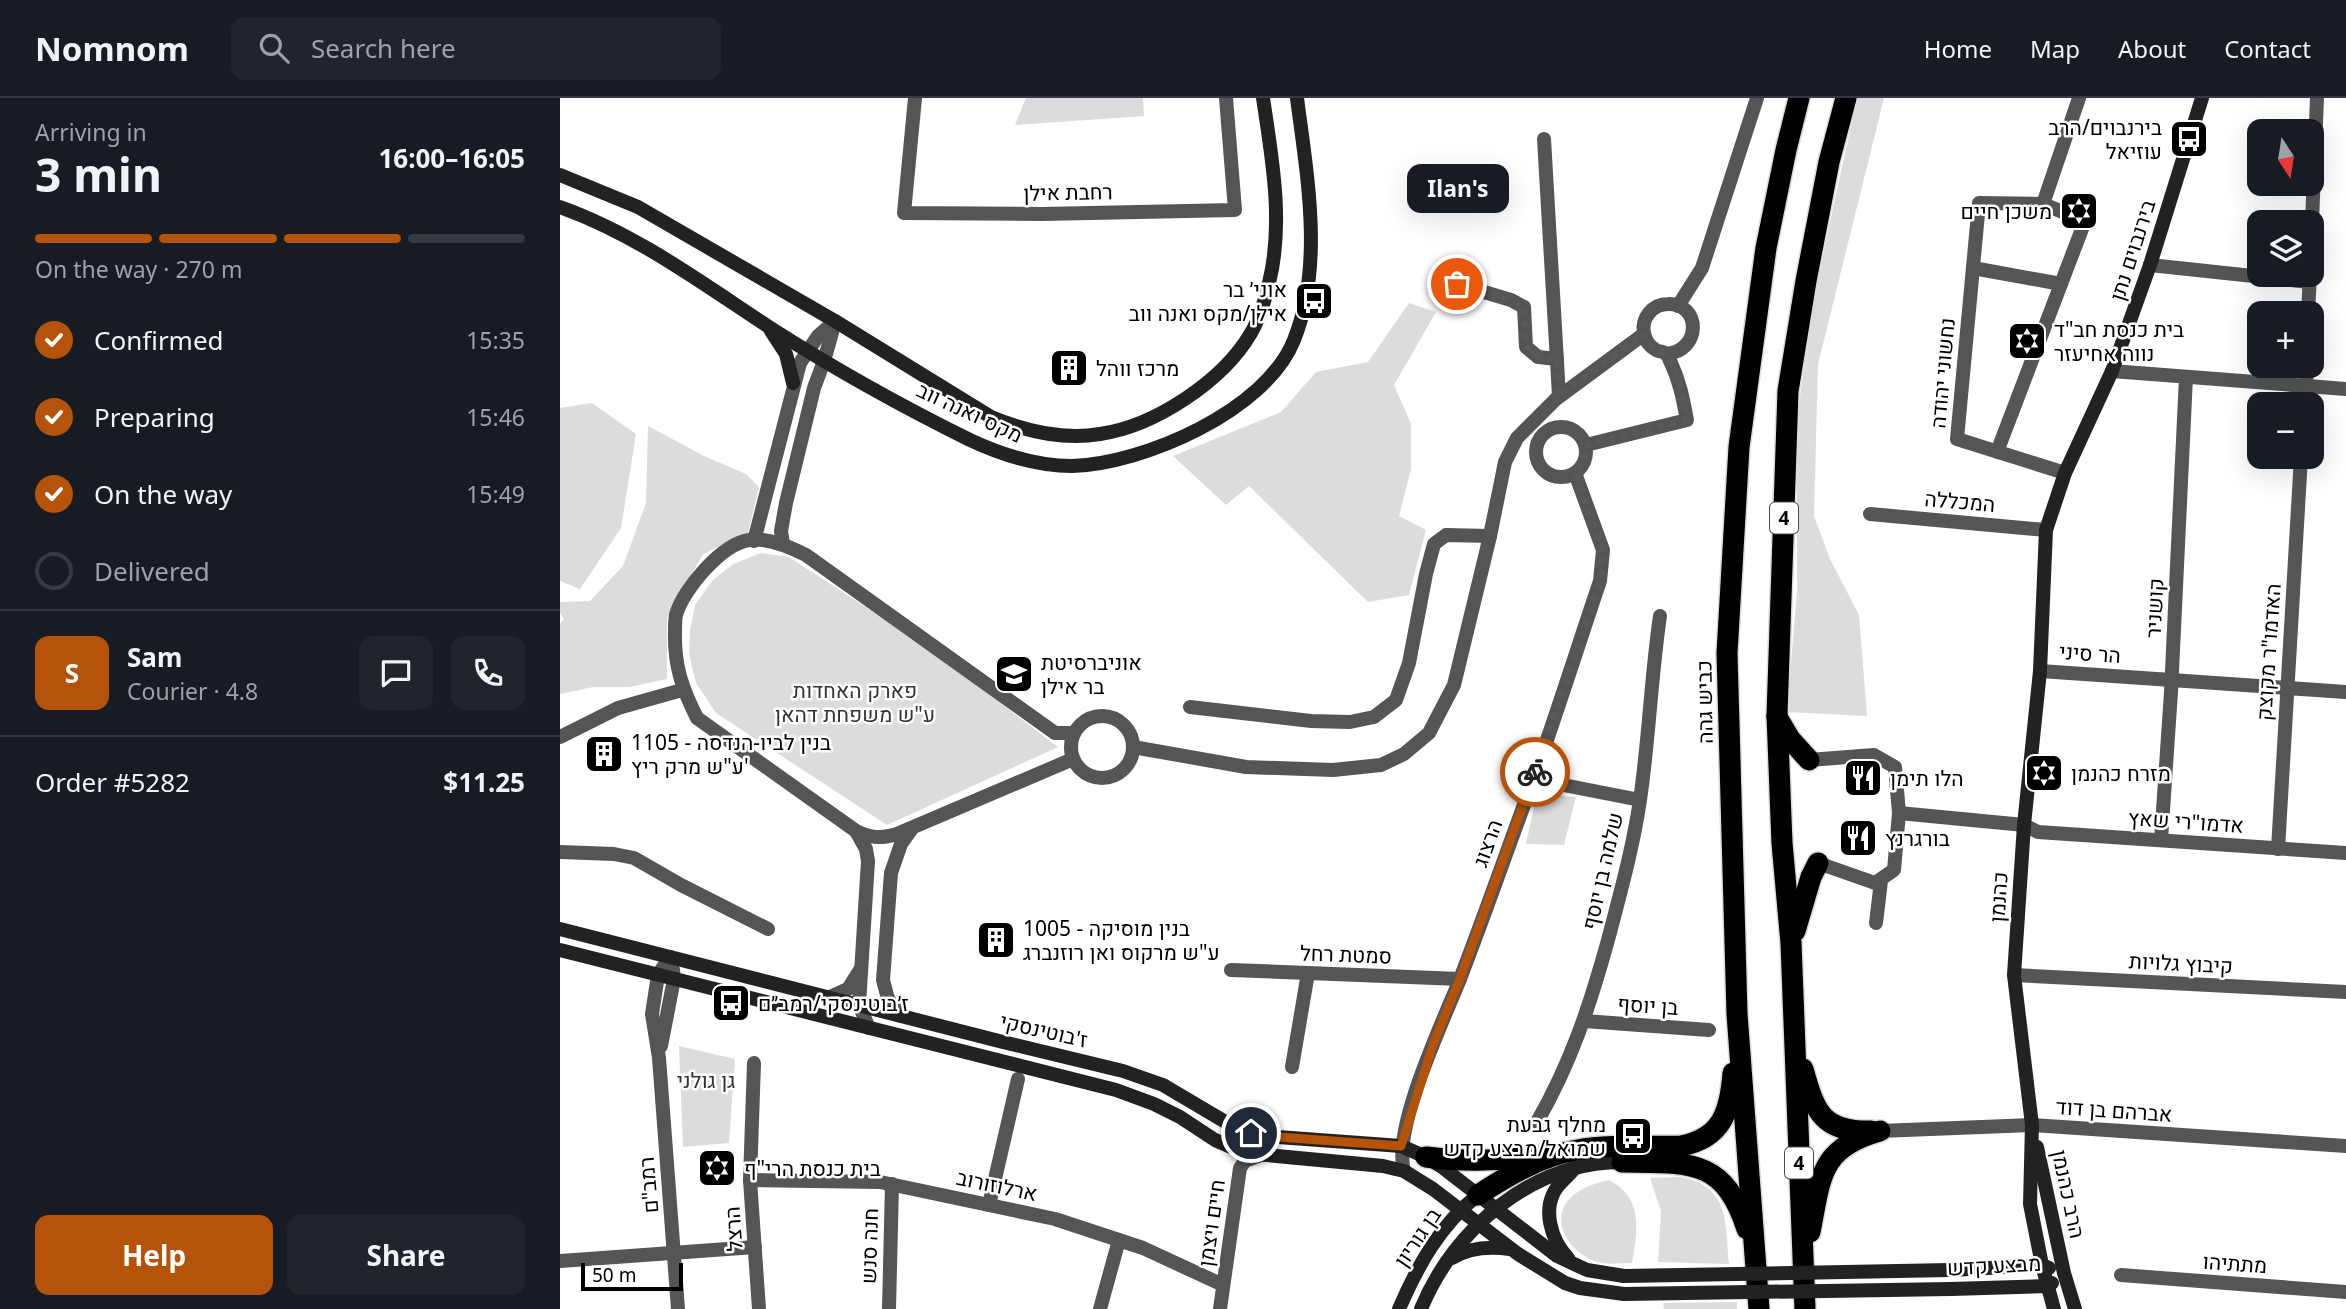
<!DOCTYPE html>
<html lang="en">
<head>
<meta charset="utf-8">
<style>
	:root { --surface:#171b24; --page:#20242c; --text:#f1f3f6; --muted:#9ea1a6; --line:#363941; --accent:#b45309 }
	body { margin:0; font-family:"Noto Sans",Heebo,sans-serif; background:var(--page); color:var(--text); height:100vh; display:flex; flex-direction:column; font-size:26px; white-space:nowrap }
	* { box-sizing:border-box; margin:0 }
	p { font-size:23px; color:var(--muted) }
	.icon { flex:none; width:38px; height:38px; fill:none; stroke:currentColor; stroke-width:2; stroke-linecap:round; stroke-linejoin:round }
	.map { position:relative; flex:1; overflow:hidden }
	.sheet { display:flex; flex-direction:column; background:var(--surface); width:560px }
	.sheet>* { flex:none }
	.needle { width:46px; rotate:168deg }
	.buttons { position:absolute; left:1687px; top:21px; display:grid; gap:14px }
	.buttons a { display:grid; place-items:center; width:77px; height:77px; border-radius:14px; background:var(--surface); box-shadow:0 7px 28px #0002; font-size:35px }
	.scale { position:absolute; left:21px; bottom:18px; width:102px; box-sizing:border-box; padding-left:7px; border:4px solid #000; border-top:0; font-size:19px; line-height:24px; white-space:nowrap; color:#000; -webkit-text-stroke:5px #fff; paint-order:stroke }
	.pin { position:absolute; display:grid; place-items:center; width:60px; height:60px; color:#fff; margin:-30px; border:4px solid #fff; border-radius:50%; box-shadow:0 2px 7px #0007 }
	.courier { position:absolute; display:grid; place-items:center; width:70px; height:70px; margin:-35px; border:5px solid #b45309; border-radius:50%; background:#fff; color:#222; box-shadow:0 2px 9px #0007 }
	.bubble { position:absolute; height:49px; border-radius:14px; background:var(--surface); box-shadow:0 7px 28px #0002; font-size:23px; font-weight:700; line-height:49px; text-align:center }
	.head em { font-style:normal; font-weight:700 }
	.head div { display:flex; flex-direction:column-reverse }
	.head { display:flex; align-items:center; justify-content:space-between; height:119px; padding:0 35px }
	h1 { font-size:46px; font-weight:700; line-height:52px }
	.bar { display:grid; grid-template-columns:repeat(4,1fr); gap:10px 7px; align-content:center; height:84px; padding:0 35px }
	.bar i { height:9px; border-radius:5px; background:var(--line) }
	.bar .on { background:var(--accent) }
	.bar p { grid-column:span 4 }
	.line { display:flex; align-items:center; gap:18px; padding:0 35px; border-top:2px solid var(--line) }
	.line div { flex:1 }
	.round { display:grid; place-items:center; flex:none; width:74px; height:74px; border-radius:14px; background:var(--page) }
	ol { padding:0 35px; list-style:none }
	li { display:flex; align-items:center; gap:21px; height:77px }
	li p { margin-inline-start:auto }
	li .icon { padding:7px; border-radius:50%; background:var(--accent); color:#fff; stroke-width:4 }
	li:last-child { color:var(--muted) }
	li i { width:38px; height:38px; border:4px solid var(--line); border-radius:50% }
	.button { display:flex; gap:14px; margin-top:auto; padding:14px 35px }
	.button a { flex:1; height:80px; border-radius:14px; background:var(--accent); color:#fff; font-size:28px; font-weight:700; line-height:80px; text-align:center }
	.button a+a { background:var(--page); color:var(--text) }
	header { display:flex; align-items:center; gap:42px; box-sizing:border-box; height:98px; padding:0 35px; background:var(--surface); border-bottom:2px solid var(--line) }
	header strong { font-size:33px }
	nav { display:flex; gap:38px; margin-inline-start:auto; font-size:24px }
	.search { width:490px; height:63px; background:var(--page); display:flex; align-items:center; gap:18px; box-sizing:border-box; padding:0 24px; border-radius:14px; color:var(--muted); font-size:26px }
	main { display:flex; flex:1; min-height:0 }
	.map>svg:first-child { display:block }
	.green { fill:#dcdcdc }
	.lines { fill:none; stroke-linecap:round; stroke-linejoin:round }
	.highway-casing { stroke:#dbdbdb; stroke-width:24 }
	.street { stroke:#555; stroke-width:14 }
	.secondary { stroke:#222; stroke-width:14 }
	.highway { stroke:#000; stroke-width:21 }
	.secondary-bridge { stroke:#222; stroke-width:14 }
	.done { stroke:#595959; stroke-width:7; stroke-dasharray:0 12.6 }
	.route { stroke:#b45309; stroke-width:9 }
	.labels { text-anchor:middle; dominant-baseline:central; stroke-width:5; stroke-linejoin:round; paint-order:stroke }
	.shield { fill:#fff; stroke:#4c4c4c; stroke-width:2 }
	.shield-label { font-size:19px; font-weight:bold; fill:#000 }
	.poi-label { font-size:21px; fill:#000; stroke:#fff; text-anchor:start }
	.street-label { font-size:21px; fill:#000; stroke:#fff }
	.park-label { font-size:21px; fill:#333; stroke:#fff }
</style>
</head>
<body>
<header>
<strong>Nomnom</strong>
<div class="search"><svg class="icon" aria-label="search" viewBox="0 0 24 24"><circle cx="10" cy="10" r="6"/><path d="M15 15l6 6"/></svg>Search here</div>
<nav><a>Home</a><a>Map</a><a>About</a><a>Contact</a></nav>
</header>
<main>
<section class="sheet">
<div class="head"><div><h1>3 min</h1><p>Arriving in</p></div><em>16:00–16:05</em></div>
<div class="bar"><i class="on"></i><i class="on"></i><i class="on"></i><i></i><p>On the way · 270 m</p></div>
<ol>
<li><svg class="icon" aria-label="check" viewBox="0 0 24 24"><path d="M5 12l5 5 9-10"/></svg>Confirmed<p>15:35</p></li>
<li><svg class="icon" aria-label="check" viewBox="0 0 24 24"><path d="M5 12l5 5 9-10"/></svg>Preparing<p>15:46</p></li>
<li><svg class="icon" aria-label="check" viewBox="0 0 24 24"><path d="M5 12l5 5 9-10"/></svg>On the way<p>15:49</p></li>
<li><i></i>Delivered</li>
</ol>
<div class="line" style="height:126px"><b class="round" style="background:var(--accent);color:#fff">S</b><div><b>Sam</b><p>Courier · 4.8</p></div><a class="round"><svg class="icon" aria-label="chat" viewBox="0 0 24 24"><path d="M4 5h16v11H9l-5 4z"/></svg></a><a class="round"><svg class="icon" aria-label="phone" viewBox="0 0 24 24"><path d="M5 4h4l2 5-3 2q2 4 5 5l2-3 5 2v4C11 20 4 13 5 4z"/></svg></a></div>
<div class="line" style="height:91px"><div>Order #5282</div><b>$11.25</b></div>
<div class="button"><a>Help</a><a>Share</a></div>
</section>
<div class="map">
<svg width="1786" height="1211" viewBox="0 0 1786 1211">
	<rect width="100%" height="100%" fill="#fff"/>
	<g class="green">
		<polygon points="466,0 583,0 584,18 455,27"/>
		<polygon points="1297,0 1324,0 1258,266 1254,418 1270,461 1299,517 1307,618 1227,614 1237,493 1237,319 1255,193"/>
		<polygon points="849,205 876,214 834,287 851,326 851,371 839,418 866,432 849,497 808,504 689,388 666,407 613,358 721,314 756,274 808,264"/>
		<polygon points="32,305 76,336 61,430 20,491 0,483 0,310"/>
		<polygon points="88,328 144,358 186,376 199,389 188,435 143,456 107,521 107,581 69,589 33,589 0,596 0,526 4,521 0,515 0,504 30,503 63,468 86,405"/>
		<polygon points="201,455 229,459 367,549 498,649 327,727 156,615 136,585 129,556 130,532 135,507 152,483 173,466"/>
		<polygon points="977,696 1016,699 1004,747 966,746"/>
		<polygon points="119,948 175,961 169,1045 123,1049"/>
		<path d="M1119,1079C1170,1087 1165,1124 1169,1166L1098,1164L1101,1113L1090,1080Z"/>
		<path d="M1049,1082C1083,1099 1078,1133 1072,1165C1061,1165 1048,1167 1038,1164C1016,1159 990,1129 1006,1105C1016,1091 1033,1086 1049,1082Z"/>
		<polygon points="1177,1204 1177,1211 1104,1211 1103,1205"/>
	</g>
	<g class="lines">
		<defs>
			<g id="highway">
				<polyline points="1217,619 1230,641 1249,662"/>
				<polyline points="1235,833 1251,779 1258,765"/>
				<path d="M1243,971C1255,1014 1262,1034 1311,1033"/>
				<path d="M866,1059C903,1064 939,1063 976,1058"/>
				<path d="M1062,1064C1128,1065 1164,1059 1187,1131"/>
				<path d="M918,1097C949,1077 981,1058 1017,1052C1051,1046 1087,1049 1121,1048C1162,1040 1170,1014 1173,975"/>
				<path d="M1250,1134C1261,1079 1259,1050 1320,1033"/>
				<polyline points="1199,1211 1177,916 1167,555 1179,349 1206,150 1226,52 1239,0"/>
				<polyline points="1245,1211 1231,845 1222,745 1217,617 1228,293 1246,183 1269,64 1286,0"/>
			</g>
		</defs>
		<use href="#highway" class="highway-casing"/>
		<g class="street">
			<polyline points="355,0 344,115 482,116 675,112 666,0"/>
			<polyline points="984,41 999,298"/>
			<polyline points="1483,106 1519,0"/>
			<polyline points="1752,124 1757,0"/>
			<polyline points="1590,167 1749,184"/>
			<polyline points="1413,170 1501,186"/>
			<polyline points="897,186 951,202 964,209 966,249 978,259 997,261"/>
			<polyline points="1118,208 1142,170 1197,0"/>
			<polyline points="1748,215 1750,177"/>
			<polyline points="1552,273 1786,291"/>
			<polyline points="1745,306 1747,268"/>
			<circle cx="1001" cy="354" r="25"/>
			<path d="M1026,347L1127,322C1123,301 1120,284 1111,265C1109,262 1109,258 1106,256C1103,253 1099,254 1096,252C1082,244 1080,226 1089,215C1094,209 1101,206 1108,206C1141,205 1142,253 1106,256"/>
			<polyline points="1437,354 1525,123 1483,106 1419,105 1397,341 1505,375"/>
			<polyline points="1310,416 1486,432"/>
			<polyline points="194,443 240,265 258,238 275,223"/>
			<polyline points="223,446 221,433 226,405 254,290 264,263 275,224"/>
			<polyline points="1480,573 1786,594"/>
			<polyline points="630,609 751,623 790,624 814,619 836,602 849,565 866,476 874,446 886,437 930,438"/>
			<circle cx="542" cy="649" r="31"/>
			<polyline points="0,639 58,610 122,592"/>
			<polyline points="573,649 686,669 773,672 821,667 844,656 869,635 894,587 930,438 945,364 957,340 996,301 1084,236"/>
			<path d="M513,661L337,736C321,741 311,740 296,733L137,620C122,590 114,568 115,533C115,528 115,522 116,517C123,491 162,446 189,442C208,439 230,449 246,457L495,635H514"/>
			<polyline points="1249,662 1314,657 1335,669 1339,715 1334,772 1315,785 1258,765"/>
			<polyline points="973,681 1080,702"/>
			<polyline points="1339,715 1464,727 1478,734 1786,755"/>
			<polyline points="296,733 306,751 308,763 299,907 309,930"/>
			<polyline points="1601,742 1611,594 1626,279"/>
			<polyline points="1718,751 1741,359"/>
			<polyline points="0,754 54,756 74,760 121,787 208,831"/>
			<polyline points="1316,825 1321,783"/>
			<polyline points="110,859 98,877 92,916 99,960 118,1211"/>
			<polyline points="671,872 900,881"/>
			<polyline points="1454,877 1786,894"/>
			<polyline points="268,900 288,891 300,872"/>
			<polyline points="341,918 328,901 323,882 331,775 341,746 351,732"/>
			<polyline points="1024,923 1149,932"/>
			<polyline points="101,948 114,881 113,872"/>
			<polyline points="194,965 190,1082 199,1211"/>
			<polyline points="732,969 748,875"/>
			<path d="M977,1024C1011,965 1030,907 1048,842C1060,796 1073,750 1080,702C1089,641 1091,579 1100,518"/>
			<polyline points="1320,1033 1472,1027 1786,1048"/>
			<path d="M844,1073C832,1030 883,924 900,881C925,816 948,750 972,685C996,618 1017,551 1040,483L1043,452L1015,375"/>
			<polyline points="190,1082 320,1084 495,1121 583,1150 663,1187"/>
			<polyline points="429,1107 458,981"/>
			<polyline points="0,1163 195,1149"/>
			<polyline points="1561,1177 1786,1194"/>
			<polyline points="329,1211 332,1086"/>
			<polyline points="540,1211 559,1142"/>
			<polyline points="660,1211 680,1070 685,1063 701,1057"/>
		</g>
		<g class="secondary">
			<path d="M0,77L78,109L275,223L431,319C465,333 504,342 540,336C595,328 663,283 691,235C700,220 705,202 709,185C724,125 712,60 703,0"/>
			<path d="M0,109C76,136 142,185 209,229C273,270 341,308 410,342C442,357 475,368 512,368C583,366 706,313 734,242C764,167 747,78 737,0"/>
			<polyline points="211,233 226,256 233,285"/>
			<polyline points="0,831 443,944 563,973 603,987 674,1029 690,1035 718,1039 841,1048 866,1059 882,1069 997,1158 1027,1172 1064,1178"/>
			<polyline points="0,852 556,992 594,1006 620,1019 655,1042 685,1055 823,1068 844,1073 873,1091 958,1156 1005,1185 1020,1190 1064,1196"/>
			<polyline points="1477,1049 1504,1175 1515,1211"/>
			<path d="M892,1160C910,1149 929,1148 950,1151"/>
			<path d="M1008,1160C991,1142 981,1110 998,1088C1003,1082 1009,1077 1014,1071"/>
			<polyline points="1391,1172 1482,1167 1489,1170"/>
			<polyline points="1391,1191 1487,1188 1492,1185"/>
			<path d="M839,1211C858,1167 880,1127 918,1097"/>
			<path d="M861,1211C894,1130 973,1064 1062,1064"/>
			<polyline points="1494,1211 1482,1167 1470,1106 1472,1027 1454,877 1464,727 1480,573 1486,432 1505,375 1552,273 1590,167 1642,0"/>
		</g>
		<use href="#highway" class="highway"/>
		<g class="secondary-bridge">
			<polyline points="1064,1178 1391,1172"/>
			<polyline points="1064,1196 1391,1191"/>
		</g>
	</g>
	<g class="lines">
		<path class="done" d="M897,186L951,202L964,209L966,249L978,259L997,261L999,298L1084,236C1090,254 1100,249 1107,258C1121,276 1123,300 1127,322L1026,347L1025,363L1015,375L1043,452L1040,483L975,674"/>
		<polyline class="route" points="691,1035 718,1039 841,1048 874,944 900,881 975,674"/>
	</g>
	<defs>
		<symbol id="bus-square" viewBox="-11 -11 22 22"><rect x="-9" y="-9" width="18" height="18" rx="4" fill="#000" stroke="#fff"/><path d="M-5-6H5V4H4V6H2V4H-2V6H-4V4H-5ZM-3.5-4V0h7V-4ZM-3.5 1.2v1.5H-2V1.2ZM2 1.2v1.5H3.5V1.2Z" fill="#fff"/></symbol>
		<symbol id="synagogue-square" viewBox="-11 -11 22 22"><rect x="-9" y="-9" width="18" height="18" rx="4" fill="#000" stroke="#fff"/><path d="M0-6.5L5.6 3.2H-5.6ZM0 6.5L5.6-3.2H-5.6Z" fill="#fff"/></symbol>
		<symbol id="building-square" viewBox="-11 -11 22 22"><rect x="-9" y="-9" width="18" height="18" rx="4" fill="#000" stroke="#fff"/><path d="M-4-6H4V6H1V3H-1V6H-4ZM-2.5-4.3h1.7v1.8h-1.7ZM.8-4.3h1.7v1.8H.8ZM-2.5-1h1.7V.8h-1.7ZM.8-1h1.7V.8H.8Z" fill="#fff"/></symbol>
		<symbol id="university-square" viewBox="-11 -11 22 22"><rect x="-9" y="-9" width="18" height="18" rx="4" fill="#000" stroke="#fff"/><path d="M0-5L7-2L0 1L-7-2ZM-4 1L0 2.5L4 1V4Q0 6-4 4Z" fill="#fff"/></symbol>
		<symbol id="restaurant-square" viewBox="-11 -11 22 22"><rect x="-9" y="-9" width="18" height="18" rx="4" fill="#000" stroke="#fff"/><path d="M-5-6h1v4h1v-4h1v4h1v-4h1v5L-1.5 .5V6h-2V.5L-5-1ZM5-6V6H3V1.5H1.5Q1.5-4 5-6Z" fill="#fff"/></symbol>
	</defs>
	<g fill-rule="evenodd">
		<use href="#bus-square" x="1607" y="19" width="44" height="44"/>
		<use href="#synagogue-square" x="1497" y="91" width="44" height="44"/>
		<use href="#bus-square" x="732" y="181" width="44" height="44"/>
		<use href="#synagogue-square" x="1445" y="221" width="44" height="44"/>
		<use href="#building-square" x="487" y="248" width="44" height="44"/>
		<use href="#university-square" x="432" y="554" width="44" height="44"/>
		<use href="#building-square" x="22" y="634" width="44" height="44"/>
		<use href="#synagogue-square" x="1462" y="653" width="44" height="44"/>
		<use href="#restaurant-square" x="1281" y="658" width="44" height="44"/>
		<use href="#restaurant-square" x="1276" y="718" width="44" height="44"/>
		<use href="#building-square" x="414" y="820" width="44" height="44"/>
		<use href="#bus-square" x="149" y="883" width="44" height="44"/>
		<use href="#bus-square" x="1051" y="1016" width="44" height="44"/>
		<use href="#synagogue-square" x="135" y="1048" width="44" height="44"/>
	</g>
	<g class="labels">
		<g class="shield">
			<rect x="1210" y="404.5" width="28" height="31" rx="5"/>
			<rect x="1225" y="1049.5" width="28" height="31" rx="5"/>
		</g>
		<g class="shield-label">
			<text x="1224" y="420">4</text>
			<text x="1239" y="1065">4</text>
		</g>
		<g class="poi-label">
			<text x="1602" y="29" text-anchor="end">בירנבוים/הרב<tspan x="1602" dy="24">עוזיאל</tspan></text>
			<text x="1492" y="113" text-anchor="end">משכן חיים</text>
			<text x="727" y="191" text-anchor="end">אוני׳ בר<tspan x="727" dy="24">אילן/מקס ואנה ווב</tspan></text>
			<text x="1494" y="231">בית כנסת חב"ד<tspan x="1494" dy="24">נווה אחיעזר</tspan></text>
			<text x="536" y="270">מרכז ווהל</text>
			<text x="481" y="564">אוניברסיטת<tspan x="481" dy="24">בר אילן</tspan></text>
			<text x="71" y="644">1105 - בנין לביו-הנדסה<tspan x="71" dy="24">ע"ש מרק ריץ'</tspan></text>
			<text x="1511" y="675">מזרח כהנמן</text>
			<text x="1330" y="680">הלו תימן</text>
			<text x="1325" y="740">בורגרנץ</text>
			<text x="463" y="830">1005 - בנין מוסיקה<tspan x="463" dy="24">ע"ש מרקוס ואן רוזנברג</tspan></text>
			<text x="198" y="905">ז׳בוטינסקי/רמב״ם</text>
			<text x="1046" y="1026" text-anchor="end">מחלף גבעת<tspan x="1046" dy="24">שמואל/מבצע קדש</tspan></text>
			<text x="184" y="1070">בית כנסת הרי"ף</text>
		</g>
		<g class="street-label">
			<text transform="translate(508 94) rotate(-1)">רחבת אילן</text>
			<text transform="translate(1572 152) rotate(-72)">בירנבוים נתן</text>
			<text transform="translate(1382 275) rotate(-85)">נחשוני יהודה</text>
			<text transform="translate(410 314) rotate(25)">מקס ואנה ווב</text>
			<text transform="translate(1400 403) rotate(5)">המכללה</text>
			<text transform="translate(1594 510) rotate(-87)">קושניר</text>
			<text transform="translate(1708 554) rotate(-86)">האדמו"ר מקוצק</text>
			<text transform="translate(1530 555) rotate(4)">הר סיני</text>
			<text transform="translate(1144 604) rotate(-91)">כביש גהה</text>
			<text transform="translate(1626 723) rotate(4)">אדמו"רי שאץ</text>
			<text transform="translate(927 745) rotate(-70)">הרצוג</text>
			<text transform="translate(1042 773) rotate(-77)">שלמה בן יוסף</text>
			<text transform="translate(1438 799) rotate(-86)">כהנמן</text>
			<text transform="translate(786 856) rotate(2)">סמטת רחל</text>
			<text transform="translate(1621 865) rotate(3)">קיבוץ גלויות</text>
			<text transform="translate(1088 907) rotate(4)">בן יוסף</text>
			<text transform="translate(484 932) rotate(13)">ז'בוטינסקי</text>
			<text transform="translate(1554 1012) rotate(4)">אברהם בן דוד</text>
			<text transform="translate(88 1087) rotate(-95)">רמב"ם</text>
			<text transform="translate(437 1087) rotate(12)">ארלוזורוב</text>
			<text transform="translate(1509 1096) rotate(78)">הרב כהנמן</text>
			<text transform="translate(651 1125) rotate(-82)">חיים ויצמן</text>
			<text transform="translate(173 1131) rotate(-94)">הרצל</text>
			<text transform="translate(857 1139) rotate(-56)">בן גוריון</text>
			<text transform="translate(309 1148) rotate(-88)">חנה סנש</text>
			<text transform="translate(1675 1165) rotate(4)">מתתיהו</text>
			<text transform="translate(1434 1167) rotate(-3)">מבצע קדש</text>
		</g>
		<g class="park-label">
			<text x="295" y="592">פארק האחדות<tspan x="295" dy="24">ע"ש משפחת דהאן</tspan></text>
			<text x="146" y="982">גן גולני</text>
		</g>
	</g>
</svg>
<div class="buttons">
<a><svg class="needle" viewBox="-14 -14 28 28"><path d="M0-13l5 13h-10z" fill="#e53935"/><path d="M0 13l5-13h-10z" fill="#9ea1a6"/></svg></a>
<a><svg class="icon" aria-label="layers" viewBox="0 0 24 24"><path d="M12 4l9 5-9 5-9-5zM3 14l9 5 9-5"/></svg></a>
<a>+</a>
<a>−</a>
</div>
<div class="scale">50 m</div>
<div class="pin" style="left:897px;top:186px;background:#ea580c"><svg class="icon" aria-label="bag" viewBox="0 0 24 24"><path d="M5 8h14l-1 12H6zM9 8a3 3 0 0 1 6 0"/></svg></div>
<div class="pin" style="left:691px;top:1035px;background:#1f2937"><svg class="icon" aria-label="home" viewBox="0 0 24 24"><path d="M3 11l9-7 9 7M6 9v11h12V9"/></svg></div>
<div class="courier" style="left:975px;top:674px"><svg class="icon" aria-label="bike" viewBox="0 0 24 24"><circle cx="6" cy="16" r="4"/><circle cx="18" cy="16" r="4"/><path d="M6 16l4-8h5l3 8M10 8l3 8H6M13 5h3"/></svg></div>
<div class="bubble" style="left:847px;top:66px;width:102px">Ilan's</div>
</div>
</main>
</body>
</html>
